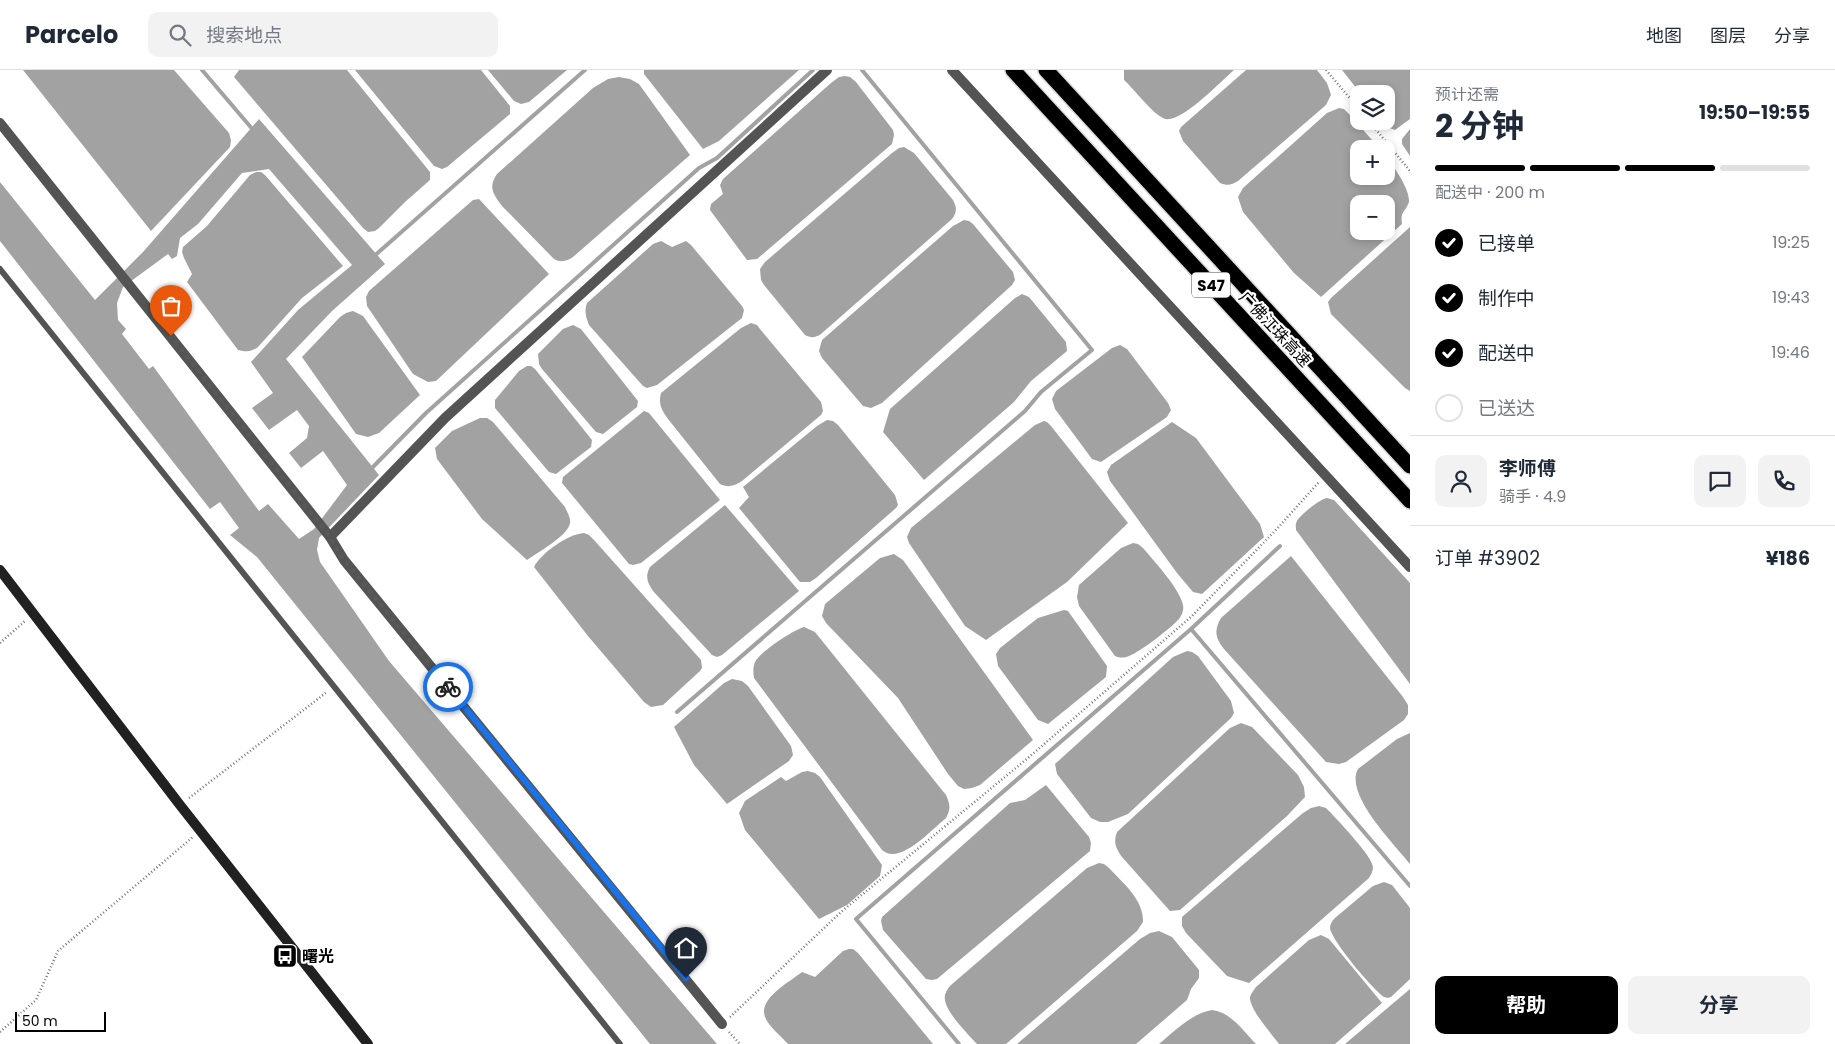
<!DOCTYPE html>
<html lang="zh">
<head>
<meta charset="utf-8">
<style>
	:root { --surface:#fff; --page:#f2f2f3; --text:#1f2937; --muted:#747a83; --line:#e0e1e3; --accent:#000 }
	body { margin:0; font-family:Poppins,"Noto Sans SC",sans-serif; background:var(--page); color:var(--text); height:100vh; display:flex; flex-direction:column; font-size:19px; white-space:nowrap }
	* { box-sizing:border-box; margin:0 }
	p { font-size:16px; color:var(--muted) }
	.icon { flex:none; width:28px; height:28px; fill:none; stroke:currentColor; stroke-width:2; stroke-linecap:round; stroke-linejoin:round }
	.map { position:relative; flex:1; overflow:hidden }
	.side { display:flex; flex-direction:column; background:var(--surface); width:425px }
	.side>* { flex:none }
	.buttons { position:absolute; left:1350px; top:15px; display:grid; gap:10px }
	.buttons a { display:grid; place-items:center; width:45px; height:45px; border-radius:10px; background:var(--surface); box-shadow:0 2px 8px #0003; font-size:25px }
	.scale { position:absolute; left:15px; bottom:12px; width:91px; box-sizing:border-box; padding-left:5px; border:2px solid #000; border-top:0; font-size:14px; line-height:18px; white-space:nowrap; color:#000; -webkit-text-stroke:4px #fff; paint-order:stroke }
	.pin { position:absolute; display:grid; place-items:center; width:42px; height:42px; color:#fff; margin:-51px -21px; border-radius:50% 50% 50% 0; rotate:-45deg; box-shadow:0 0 5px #0007 }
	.pin .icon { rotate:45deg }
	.courier { position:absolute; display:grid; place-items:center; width:50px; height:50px; margin:-25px; border:4px solid #1a73e8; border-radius:50%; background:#fff; color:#222; box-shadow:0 1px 6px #0007 }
	.summary em { font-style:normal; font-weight:700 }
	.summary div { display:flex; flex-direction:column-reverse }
	.summary { display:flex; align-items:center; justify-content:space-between; height:85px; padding:0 25px }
	h1 { font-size:32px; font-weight:700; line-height:38px }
	.bar { display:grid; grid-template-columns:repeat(4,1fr); gap:8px 5px; align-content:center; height:60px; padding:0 25px }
	.bar i { height:6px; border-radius:4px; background:var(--line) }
	.bar .active { background:var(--accent) }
	.bar p { grid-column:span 4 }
	.line { display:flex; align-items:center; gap:12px; padding:0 25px; border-top:1px solid var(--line) }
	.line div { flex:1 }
	.round { display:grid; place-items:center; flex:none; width:52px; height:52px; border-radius:10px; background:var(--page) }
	ol { padding:0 25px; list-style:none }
	li { display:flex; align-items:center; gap:15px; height:55px }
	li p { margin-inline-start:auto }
	li .icon { padding:5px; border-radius:50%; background:var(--accent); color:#fff; stroke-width:4 }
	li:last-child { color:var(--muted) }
	li i { width:28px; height:28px; border:2px solid var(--line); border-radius:50% }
	.action { display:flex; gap:10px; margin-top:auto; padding:10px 25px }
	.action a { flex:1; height:58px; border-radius:10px; background:var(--accent); color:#fff; font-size:20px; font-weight:700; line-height:58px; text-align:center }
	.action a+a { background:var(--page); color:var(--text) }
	header { display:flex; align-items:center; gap:30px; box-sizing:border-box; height:70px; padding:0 25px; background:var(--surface); border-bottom:1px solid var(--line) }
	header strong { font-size:24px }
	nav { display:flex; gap:28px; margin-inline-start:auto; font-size:18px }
	.search { width:350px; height:45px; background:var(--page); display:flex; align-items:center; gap:12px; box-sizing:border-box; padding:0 18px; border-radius:10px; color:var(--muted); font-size:19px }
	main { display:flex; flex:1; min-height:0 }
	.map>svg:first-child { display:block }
	.water { fill:#a2a2a2; fill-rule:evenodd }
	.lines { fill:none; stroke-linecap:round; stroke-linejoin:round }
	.stream { stroke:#a2a2a2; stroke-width:4 }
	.highway-casing { stroke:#dbdbdb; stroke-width:18 }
	.path { stroke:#767676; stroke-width:2.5; stroke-dasharray:1 2.5; stroke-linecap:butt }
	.lane { stroke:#545454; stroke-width:6 }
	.street { stroke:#545454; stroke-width:10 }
	.secondary { stroke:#212121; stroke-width:10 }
	.highway { stroke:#000; stroke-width:15 }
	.done { stroke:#595959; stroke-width:5; stroke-dasharray:0 9 }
	.route { stroke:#1a73e8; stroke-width:6 }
	.labels { text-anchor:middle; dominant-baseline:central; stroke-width:4.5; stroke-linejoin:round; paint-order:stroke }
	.shield { fill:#fff; stroke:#4c4c4c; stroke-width:1 }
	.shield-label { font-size:15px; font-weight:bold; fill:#000 }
	.street-label { font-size:16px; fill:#000; stroke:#fff }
	.poi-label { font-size:16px; font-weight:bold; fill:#000; stroke:#fff; text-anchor:start }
</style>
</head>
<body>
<header>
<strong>Parcelo</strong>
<div class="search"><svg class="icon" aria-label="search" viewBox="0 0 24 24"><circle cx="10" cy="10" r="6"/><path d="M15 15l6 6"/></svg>搜索地点</div>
<nav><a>地图</a><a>图层</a><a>分享</a></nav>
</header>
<main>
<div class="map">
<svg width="1410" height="974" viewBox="0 0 1410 974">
	<rect width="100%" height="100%" fill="#fff"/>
	<g class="water">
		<polygon points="23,0 174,0 229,63 231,70 230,77 151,161"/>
		<polygon points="239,0 347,0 430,102 430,110 405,132 379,158 375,161 368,162 363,158 234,7"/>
		<polygon points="355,0 481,0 510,36 510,44 447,97 442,99 434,96"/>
		<polygon points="488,0 567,0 529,32 521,34 514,31"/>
		<polygon points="644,0 799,0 719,71 703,79 644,4"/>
		<path d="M1124,0H1234C1221,11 1178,57 1163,48C1152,43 1134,19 1124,10Z"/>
		<path d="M1246,0H1317L1327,13L1331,25L1326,35L1238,111C1232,115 1227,116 1220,113L1183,71L1179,61L1181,57Z"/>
		<polygon points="1342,0 1410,0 1410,49 1395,60 1387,57 1383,51 1386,51 1386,24 1361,24"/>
		<polygon points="845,6 850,7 856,12 893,60 894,65 892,74 757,189 747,190 710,140 711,134 723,124 720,115 723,109 831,13 839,7"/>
		<path d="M619,7L630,9L639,14L690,85L573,187C567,191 561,193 554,189L502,136C493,124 488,117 497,104L593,18L608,9Z"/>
		<path d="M1339,38L1344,39L1349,44L1380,79H1359V106H1386V86C1394,97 1410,119 1409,132C1405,143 1400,141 1402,154L1321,227L1294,203L1243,142L1238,127L1243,118L1327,43ZM1359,134H1386V161H1359Z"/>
		<path d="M259,49L385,194L332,241L286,289L379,405L319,468L317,480L320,492L389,591L717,974H650L257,487L230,465L239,458L220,432L210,439L0,171V112L95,230L143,182ZM269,99L352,195L298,240L251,292L273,323L252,338L269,360L297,340L309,356L307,368L289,383L301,398L323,381L347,415L314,459L299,469L268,434L259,441L153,296L149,299L122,264L126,259L118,250L117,233L123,217L168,184L172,189L177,186L180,168L198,154L242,103Z"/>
		<polygon points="1410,59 1410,86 1402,74 1402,69"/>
		<path d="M904,77L914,83L953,130C957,138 957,142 952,149L821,264C815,268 811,268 805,265L764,215L761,210L760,199L765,192L892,83L899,78Z"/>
		<path d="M256,102H261L265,105L343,196L302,228L258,277C251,282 247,282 238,280L187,212L192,204L184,188L182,182L183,177L207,156L250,105Z"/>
		<polygon points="479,129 549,204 436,311 428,312 413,304 367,236 366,227 369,221 473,130"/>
		<polygon points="964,150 969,151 973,154 1013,202 1015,210 1012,215 882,333 871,338 863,336 822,288 819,281 822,270 953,156"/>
		<polygon points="1410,157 1410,321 1405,318 1331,244 1328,232 1331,228"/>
		<path d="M661,171L672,177L686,171L691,175L742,236L744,240L742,248L657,315L647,318L643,316L589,255C586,247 584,242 587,233L653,174Z"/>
		<polygon points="1022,224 1029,227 1066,272 1067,281 1031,311 1014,332 924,410 883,362 890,339 1015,228"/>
		<polygon points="353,241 363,246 420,325 379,363 368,367 356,364 302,287 340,247 346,243"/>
		<path d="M751,253L757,255L760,259L821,332L823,341L821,345L742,411C734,416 728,418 720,414L668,349C662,341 658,334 661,323L741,258Z"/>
		<polygon points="573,255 581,259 638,331 637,337 603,364 596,362 542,299 539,294 538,284 563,259"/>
		<polygon points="1120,275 1127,279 1168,333 1171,340 1167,347 1101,392 1092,389 1055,339 1052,329 1056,321 1112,278"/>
		<polygon points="527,296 531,296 535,299 592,370 591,377 556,404 549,402 495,338 495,330 519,301"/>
		<polygon points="644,341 649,343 720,430 641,493 633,495 629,494 562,413 563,407"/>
		<path d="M480,348H487L493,352L565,437C567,442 571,448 570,453C568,466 538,482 527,490L482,449L437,389L435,378L452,361Z"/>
		<polygon points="827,350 833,351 838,355 895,425 898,435 896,438 816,508 810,512 800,512 739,438 749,427 743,417 817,356"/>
		<polygon points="1044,351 1047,352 1051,356 1128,453 1067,512 986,570 965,556 909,473 907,467 911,458 1035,355"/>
		<polygon points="1172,352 1196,368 1260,454 1264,467 1202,524 1193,522 1177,503 1110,411 1107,402 1111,395"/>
		<path d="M1327,428L1334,430L1410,513V614L1296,460C1296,456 1295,455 1297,451C1300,445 1320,429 1327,428Z"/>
		<path d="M725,435L799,521L722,585L717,587L712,585L653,521C647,512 645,506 650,497Z"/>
		<path d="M584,463L589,465L594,470L701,590L702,598L700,601L663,635L651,637L644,632L588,566L534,497C541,483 568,464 584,463Z"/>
		<path d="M1133,473L1138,474L1143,478C1154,491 1180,519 1183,535C1184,540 1182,545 1179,549C1171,558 1140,582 1129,586C1124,588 1120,588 1115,586L1079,536L1077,527L1079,515L1121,478Z"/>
		<polygon points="894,484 903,490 1033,670 980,715 972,718 964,719 958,716 948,704 898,628 826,553 822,546 825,534 880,488"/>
		<path d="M1291,486L1403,627L1408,635V644L1404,650L1346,692L1339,694L1326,692L1224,579C1215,568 1214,560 1221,548Z"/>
		<polygon points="1064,540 1068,541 1107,596 1106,607 1048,654 1038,650 998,596 996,584 1000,578 1038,548"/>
		<path d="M804,557L815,562L946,725C950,734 951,739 946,748C932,759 900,796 882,780L754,608C753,602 753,597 755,592C760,582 793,560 804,557Z"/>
		<polygon points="1187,581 1192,582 1198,586 1231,631 1234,643 1231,648 1128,744 1108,752 1100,752 1091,748 1057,704 1055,694 1173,587"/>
		<polygon points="732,609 742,611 748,616 791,676 793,685 789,691 727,734 694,695 674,657 724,613"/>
		<path d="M1241,653L1252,657L1298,705L1304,717L1305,727L1287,746L1180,840L1170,841L1122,787C1116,778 1113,773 1117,762L1230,658Z"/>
		<path d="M1410,663V794C1394,774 1344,724 1358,699L1397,669Z"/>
		<polygon points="808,701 815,703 820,707 882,795 880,806 847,835 819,849 745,760 739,743 745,731 781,707 786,711 802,702"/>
		<polygon points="1046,715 1089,767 1091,773 1090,781 937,909 932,910 926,909 883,860 881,851 882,847 1010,733 1025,730"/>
		<path d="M1319,736L1326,738L1331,743C1340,753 1372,786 1373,797C1373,801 1371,805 1369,808L1249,913L1227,906L1186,863L1182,856V847L1303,743L1311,738Z"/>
		<path d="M1099,793L1104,794L1109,798C1123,813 1144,830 1143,852L1137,861L1006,974H977C967,963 942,939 945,925C946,921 948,918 951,915L1087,798Z"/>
		<path d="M1384,812L1392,815L1410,838V909L1391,927C1388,928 1387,928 1384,927C1373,920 1331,870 1330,858C1330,854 1332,851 1335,848L1373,816Z"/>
		<polygon points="1159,861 1172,867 1199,900 1199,908 1191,919 1187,930 1136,974 1017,974 1140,869 1150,863"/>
		<path d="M1321,865L1329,869L1382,933L1335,974H1279C1272,964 1249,939 1250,927C1251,923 1254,920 1256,917L1309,870Z"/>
		<path d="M849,879H853L858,883L933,974H788C781,966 769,957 765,947C758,928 790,912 802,902L815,907L843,881Z"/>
		<polygon points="1410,919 1410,974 1345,974"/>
		<path d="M1212,940C1231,942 1243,961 1256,974H1159C1176,960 1191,944 1212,940Z"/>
	</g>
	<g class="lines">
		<g class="stream">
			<polyline points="202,0 254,61"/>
			<polyline points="372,188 585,0"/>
			<polyline points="370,400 426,343 699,98 717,88 813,0"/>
			<polyline points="1191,559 1410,816"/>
			<polyline points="677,642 1025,341 1041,322 1092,280 862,0"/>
			<polyline points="959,974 856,849 1191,559 1280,476"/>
		</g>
		<defs>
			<g id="highway">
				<polyline points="1013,0 1410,431"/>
				<polyline points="1046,0 1410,396"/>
			</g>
		</defs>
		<use href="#highway" class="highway-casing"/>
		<g class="path">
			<polyline points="1326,0 1359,39"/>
			<polyline points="1369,51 1410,101"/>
			<polyline points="0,573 25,551"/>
			<polyline points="189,728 327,622"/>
			<polyline points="730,947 841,842 1028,688 1192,546 1274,462 1319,412"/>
			<polyline points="0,962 36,930 58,881 193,767"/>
			<polyline points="729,962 740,974"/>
		</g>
		<polyline class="lane" points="0,199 620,974"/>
		<g class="street">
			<polyline points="952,0 1410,497"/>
			<polyline points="0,53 330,467 344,490 722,954"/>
			<polyline points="330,467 445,348 827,0"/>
		</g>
		<polyline class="secondary" points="0,500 180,735 368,974"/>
		<use href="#highway" class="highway"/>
	</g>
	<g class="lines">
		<polyline class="done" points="171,266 330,467 344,490 448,617"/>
		<polyline class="route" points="448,617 686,908"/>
	</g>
	<defs>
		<symbol id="bus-square" viewBox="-11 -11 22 22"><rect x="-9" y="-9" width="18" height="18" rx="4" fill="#000" stroke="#fff"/><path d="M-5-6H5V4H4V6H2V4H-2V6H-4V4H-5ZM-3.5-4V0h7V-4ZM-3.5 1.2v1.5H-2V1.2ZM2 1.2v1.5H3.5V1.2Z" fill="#fff"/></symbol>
	</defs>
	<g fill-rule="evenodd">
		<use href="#bus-square" x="271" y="872" width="28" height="28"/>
	</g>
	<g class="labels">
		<rect class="shield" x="1192" y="202.5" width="38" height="25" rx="4"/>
		<g class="shield-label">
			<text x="1211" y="215">S47</text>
		</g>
		<g class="street-label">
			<text transform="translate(1275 259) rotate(47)">广佛江珠高速</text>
		</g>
		<g class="poi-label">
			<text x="302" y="886">曙光</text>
		</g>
	</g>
</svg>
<div class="buttons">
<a><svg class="icon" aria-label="layers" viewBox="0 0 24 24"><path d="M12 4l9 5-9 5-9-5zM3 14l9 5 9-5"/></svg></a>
<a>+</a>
<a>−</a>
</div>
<div class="scale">50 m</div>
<div class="pin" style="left:171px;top:266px;background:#ea580c"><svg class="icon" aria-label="bag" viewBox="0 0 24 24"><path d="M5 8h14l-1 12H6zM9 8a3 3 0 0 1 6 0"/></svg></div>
<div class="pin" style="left:686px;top:908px;background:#1f2937"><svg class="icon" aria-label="home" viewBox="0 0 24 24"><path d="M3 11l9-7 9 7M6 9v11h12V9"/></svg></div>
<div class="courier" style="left:448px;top:617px"><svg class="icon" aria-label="bike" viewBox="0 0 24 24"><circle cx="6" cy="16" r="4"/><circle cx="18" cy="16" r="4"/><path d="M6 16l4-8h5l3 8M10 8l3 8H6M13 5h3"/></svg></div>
</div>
<section class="side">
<div class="summary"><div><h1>2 分钟</h1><p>预计还需</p></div><em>19:50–19:55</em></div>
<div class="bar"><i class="active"></i><i class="active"></i><i class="active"></i><i></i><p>配送中 · 200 m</p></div>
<ol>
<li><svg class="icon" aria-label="check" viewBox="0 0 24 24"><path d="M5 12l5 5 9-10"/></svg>已接单<p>19:25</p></li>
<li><svg class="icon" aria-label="check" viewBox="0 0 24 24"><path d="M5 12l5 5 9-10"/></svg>制作中<p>19:43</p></li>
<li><svg class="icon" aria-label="check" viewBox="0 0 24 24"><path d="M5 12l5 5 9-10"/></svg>配送中<p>19:46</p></li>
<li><i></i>已送达</li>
</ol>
<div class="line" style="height:90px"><a class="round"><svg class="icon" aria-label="person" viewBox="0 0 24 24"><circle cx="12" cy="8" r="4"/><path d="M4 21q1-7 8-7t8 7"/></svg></a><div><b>李师傅</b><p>骑手 · 4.9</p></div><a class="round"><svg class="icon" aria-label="chat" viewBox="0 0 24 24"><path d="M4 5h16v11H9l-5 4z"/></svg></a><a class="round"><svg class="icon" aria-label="phone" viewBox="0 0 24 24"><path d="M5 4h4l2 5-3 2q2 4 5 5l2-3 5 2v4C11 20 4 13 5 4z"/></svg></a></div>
<div class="line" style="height:65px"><div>订单 #3902</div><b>¥186</b></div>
<div class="action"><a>帮助</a><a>分享</a></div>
</section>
</main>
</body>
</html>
